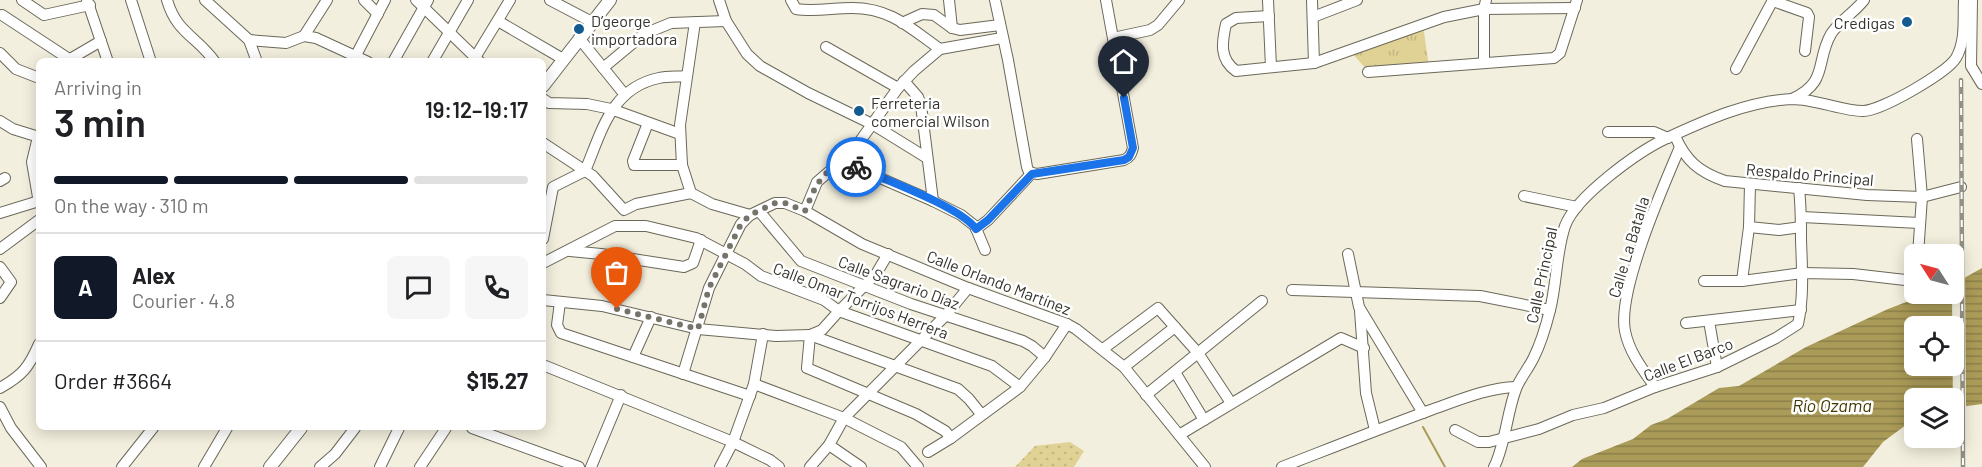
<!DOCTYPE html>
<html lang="en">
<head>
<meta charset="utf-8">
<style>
	:root { --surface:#fff; --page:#f6f6f6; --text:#202124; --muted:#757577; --line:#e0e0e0; --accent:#111827 }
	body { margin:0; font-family:Barlow,sans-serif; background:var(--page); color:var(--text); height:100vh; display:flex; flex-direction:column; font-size:22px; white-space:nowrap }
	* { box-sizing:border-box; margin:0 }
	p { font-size:20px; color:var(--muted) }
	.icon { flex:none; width:33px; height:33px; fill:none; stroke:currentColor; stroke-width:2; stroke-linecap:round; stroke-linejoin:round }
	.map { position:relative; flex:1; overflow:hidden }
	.drawer { position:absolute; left:36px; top:58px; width:510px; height:372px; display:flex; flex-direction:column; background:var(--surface); border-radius:9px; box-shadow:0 3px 15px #0003 }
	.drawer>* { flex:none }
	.needle { width:39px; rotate:306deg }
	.controls { position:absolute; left:1904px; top:244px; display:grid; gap:12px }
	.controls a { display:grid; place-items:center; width:60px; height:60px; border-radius:9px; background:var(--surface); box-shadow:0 3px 15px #0003; font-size:30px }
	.pin { position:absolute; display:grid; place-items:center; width:51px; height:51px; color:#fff; margin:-62px -26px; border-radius:50% 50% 50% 0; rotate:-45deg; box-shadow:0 0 6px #0007 }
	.pin .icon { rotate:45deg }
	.courier { position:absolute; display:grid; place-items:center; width:60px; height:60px; margin:-30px; border:4px solid #1a73e8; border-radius:50%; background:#fff; color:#222; box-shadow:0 2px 8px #0007 }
	.overview em { font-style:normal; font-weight:600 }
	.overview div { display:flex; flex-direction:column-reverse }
	.overview { display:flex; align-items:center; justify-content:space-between; height:102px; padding:0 18px }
	h1 { font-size:39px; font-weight:600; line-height:45px }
	.bar { display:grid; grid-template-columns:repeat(4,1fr); gap:9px 6px; align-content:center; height:72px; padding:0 18px }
	.bar i { height:8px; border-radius:4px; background:var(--line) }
	.bar .current { background:var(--accent) }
	.bar p { grid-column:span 4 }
	.line { display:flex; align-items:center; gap:15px; padding:0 18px; border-top:2px solid var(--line) }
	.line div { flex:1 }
	.round { display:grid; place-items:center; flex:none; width:63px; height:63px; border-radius:9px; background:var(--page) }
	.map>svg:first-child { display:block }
	.grass { fill:url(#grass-dots) }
	.park { fill:url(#park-tufts) }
	.water { fill:url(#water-rules); fill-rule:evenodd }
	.pier { fill:#f3efde }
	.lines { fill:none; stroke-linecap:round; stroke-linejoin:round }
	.stream { stroke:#ab9b58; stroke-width:2 }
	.minor-casing { stroke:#6b6859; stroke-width:12 }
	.major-casing { stroke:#6b6859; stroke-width:14 }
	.minor { stroke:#fff; stroke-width:10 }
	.major { stroke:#fff; stroke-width:12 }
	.rail-casing { stroke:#939084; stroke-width:4.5 }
	.rail { stroke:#fff; stroke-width:2; stroke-dasharray:7; stroke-linecap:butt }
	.done { stroke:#76746a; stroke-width:6; stroke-dasharray:0 10.8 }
	.route { stroke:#1a73e8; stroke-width:8 }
	.poi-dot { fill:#135a8e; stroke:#fff; stroke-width:2 }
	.labels { text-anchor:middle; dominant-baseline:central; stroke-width:5; stroke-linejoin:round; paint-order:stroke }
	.poi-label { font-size:16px; fill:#33322b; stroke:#fff; text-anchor:start }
	.street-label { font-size:16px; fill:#33322b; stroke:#fff }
	.water-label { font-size:18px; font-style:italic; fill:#443800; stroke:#fff }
</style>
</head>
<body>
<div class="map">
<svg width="1982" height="467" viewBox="0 0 1982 467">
	<defs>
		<pattern id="grass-dots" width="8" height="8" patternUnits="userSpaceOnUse" patternTransform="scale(1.5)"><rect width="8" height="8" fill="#e0d295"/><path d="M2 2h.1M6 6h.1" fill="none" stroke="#c1b581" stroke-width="1.8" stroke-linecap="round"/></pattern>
		<pattern id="park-tufts" width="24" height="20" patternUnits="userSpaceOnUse" patternTransform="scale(1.5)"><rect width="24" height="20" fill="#e0d295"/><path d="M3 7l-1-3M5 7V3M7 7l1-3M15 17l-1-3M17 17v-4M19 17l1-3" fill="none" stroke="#c1b581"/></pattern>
		<pattern id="water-rules" width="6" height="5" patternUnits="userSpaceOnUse" patternTransform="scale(1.5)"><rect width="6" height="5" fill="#ab9b58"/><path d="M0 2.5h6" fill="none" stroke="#8c7f49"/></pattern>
	</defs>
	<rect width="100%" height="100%" fill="#f3efde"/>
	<polygon class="grass" points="1070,442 1084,451 1074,467 1015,467 1035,446"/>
	<polygon class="park" points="1423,25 1429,67 1368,71 1351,52"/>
	<path class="water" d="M1982,268V404L1953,408V399H1914V419L1883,442L1863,467H1572L1582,459L1633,439L1651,425L1667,419L1719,388L1739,386L1806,347L1888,309L1927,294H1953L1957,282ZM1914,327H1953V366H1914Z"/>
	<polygon class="pier" points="1965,274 1966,409 1953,411 1952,294 1953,281"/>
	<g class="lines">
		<polyline class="stream" points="1423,427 1445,467"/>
		<defs>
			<g id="minor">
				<polyline points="22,0 44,15 90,5"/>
				<polyline points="87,0 108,62"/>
				<polyline points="131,0 151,62"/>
				<path d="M167,0C177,34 197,36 215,62"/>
				<polyline points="205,0 249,40 257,62"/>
				<polyline points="364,0 378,14"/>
				<polyline points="416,0 480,62"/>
				<polyline points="550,0 592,22"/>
				<polyline points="719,0 726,21 747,54 760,66 808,93 872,124 927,158"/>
				<path d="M791,0L796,9C814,12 833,8 852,8C891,8 910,28 940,49"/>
				<polyline points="949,0 952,28"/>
				<path d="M995,0L1008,60L1027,167L1029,172L1037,174L1124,160C1130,157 1131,155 1133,148L1106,0"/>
				<polyline points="1268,0 1271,67"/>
				<polyline points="1312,0 1314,63"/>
				<polyline points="1972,0 1971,66 1982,84"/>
				<polyline points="1773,1 1807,13 1809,17 1805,51"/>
				<polyline points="2,15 69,59"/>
				<path d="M1269,16L1236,18L1226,24C1222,42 1219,59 1236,71L1314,63L1444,17L1484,9L1575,8"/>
				<polyline points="1313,17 1357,0"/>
				<polyline points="498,21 563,59"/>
				<polyline points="695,22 680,125 682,165 691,193 712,204 750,215"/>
				<polyline points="902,23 922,14 934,15 952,28 960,30 1000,25"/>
				<polyline points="304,36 327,0"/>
				<polyline points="579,38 625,95"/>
				<polyline points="1113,38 1150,30 1158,25 1179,0"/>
				<polyline points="249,40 286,43 304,36 316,38 368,62"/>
				<polyline points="826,47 898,88"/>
				<polyline points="0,53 16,69 39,78"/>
				<polyline points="353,61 385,0"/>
				<polyline points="473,61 510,0"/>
				<polyline points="65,62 101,41"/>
				<polyline points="393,62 428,0"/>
				<polyline points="432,62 468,0"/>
				<polyline points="1484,62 1484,9 1486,0"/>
				<polyline points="603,68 644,34 671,23 726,21"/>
				<polyline points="1736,69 1773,0"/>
				<polyline points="1368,72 1554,58 1560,53 1577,0"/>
				<polyline points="904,81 918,97 921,105 933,201"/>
				<polyline points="543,99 549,103 587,104 611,109 680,134"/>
				<path d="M1792,99C1829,82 1815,62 1831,34C1840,20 1854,13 1864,0"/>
				<polyline points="0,121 13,129 39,137"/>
				<polyline points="648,123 633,161 634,165 682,165"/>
				<polyline points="1608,132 1654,132 1668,138"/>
				<path d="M1675,136C1686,161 1699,172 1725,181L1867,195L1922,197L1961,187"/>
				<polyline points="38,137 32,162 39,203"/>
				<polyline points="1917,139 1922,197 1918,255"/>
				<polyline points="543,143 593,176 624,210 636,204 691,193"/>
				<polyline points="841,161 933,201 961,215 975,226 985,250"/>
				<polyline points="0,181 5,178"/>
				<polyline points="1524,196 1577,207"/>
				<polyline points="759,211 801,261 911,304 1023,341 1032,346 1045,357"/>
				<polyline points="805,211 862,244 968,288 1067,324 1076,329 1124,367 1205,467"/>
				<polyline points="0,213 39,201"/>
				<polyline points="1802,217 1919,223"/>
				<polyline points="1749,227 1779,230 1801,227"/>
				<polyline points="976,229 988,220 1032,173"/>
				<path d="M543,239L553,187L585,171C602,131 611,88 659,78C668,76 678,77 687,76"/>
				<polyline points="0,249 39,220"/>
				<polyline points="570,251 601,254 684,267 693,263 701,240"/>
				<polyline points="888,254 876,274 839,311 822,330 810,335 807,368 916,414 945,431 951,438"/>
				<polyline points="1348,254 1359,307 1423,413"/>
				<polyline points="543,263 615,226 646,226 696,238 745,264 761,276 824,300 839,311 992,366 1020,387"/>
				<polyline points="0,267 11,282 0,298"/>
				<polyline points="1953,278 1958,277"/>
				<polyline points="1704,281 1742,281 1802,273 1853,274 1914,281"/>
				<polyline points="1742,281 1749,227 1750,184"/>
				<polyline points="1292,290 1480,296 1550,310"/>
				<polyline points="543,300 602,306 698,329 776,336 810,335 958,389 969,399 981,414"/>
				<polyline points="560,302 557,325 561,333 750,396"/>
				<polyline points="1360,311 1366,393 1375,430"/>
				<polyline points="1709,321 1717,367"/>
				<polyline points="1686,323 1801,310"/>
				<polyline points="1103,349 1158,308 1198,353 1231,403"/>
				<polyline points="633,357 651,317"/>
				<polyline points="543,365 733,442 770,460 779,467"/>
				<polyline points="1124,367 1175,327"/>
				<polyline points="1175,372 1204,420"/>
				<polyline points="683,374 709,288 741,224 750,215 775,203 785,203 805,211 817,182 853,151 898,88 914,71 940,49 1002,38"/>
				<polyline points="754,384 844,418 901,447 918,467"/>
				<path d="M1655,387C1643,370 1629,352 1625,331C1617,291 1663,187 1680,147"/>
				<path d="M0,388C23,375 29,367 39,344"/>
				<polyline points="1146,395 1262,301"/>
				<polyline points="0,407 11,428 41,467"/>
				<polyline points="472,428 579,467"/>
				<path d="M1455,430L1478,442H1489L1539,429L1573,415L1604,408L1655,387L1717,367L1776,338L1798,324C1804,297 1802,268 1801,240C1801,222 1801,206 1799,188"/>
				<polyline points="1179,435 1341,338 1364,348"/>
				<polyline points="829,445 861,467"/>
				<polyline points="928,452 951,438 1020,387 1045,357 1067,324"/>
				<polyline points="122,467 153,428"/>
				<polyline points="204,467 227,428"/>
				<polyline points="320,467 335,454 355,428"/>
				<polyline points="380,467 399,428"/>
				<polyline points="420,467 446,428"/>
				<polyline points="591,467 621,395"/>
				<polyline points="720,467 733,442 754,384 763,334"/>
				<polyline points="810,467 829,445 844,418 946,315 968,288"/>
				<path d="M1282,467C1331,448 1379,429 1428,411C1457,401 1486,388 1516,387"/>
				<path d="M1494,467C1505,446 1507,412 1516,389C1520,378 1529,368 1534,357C1541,343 1546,326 1550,310C1557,283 1556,252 1565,226C1576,196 1639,151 1667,138C1706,120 1748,101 1792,99C1816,99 1842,111 1863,111C1881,111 1947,73 1956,58C1966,41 1963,19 1964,0"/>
			</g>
			<g id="major">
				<polyline points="543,86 610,0"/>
				<polyline points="270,467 301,428"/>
			</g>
		</defs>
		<use href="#minor" class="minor-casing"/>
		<use href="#major" class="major-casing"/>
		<use href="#minor" class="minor"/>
		<use href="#major" class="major"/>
		<defs>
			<polyline id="rail" points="1961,80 1963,467"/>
		</defs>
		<use href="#rail" class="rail-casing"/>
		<use href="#rail" class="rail"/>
	</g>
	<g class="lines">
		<path class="done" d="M617,309L698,329L709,288L741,224L750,215L775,203H785L805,211C816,185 818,178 841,161L856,167"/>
		<path class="route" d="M856,167C883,179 961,207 976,229L988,220L1032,174L1124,160L1129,157L1133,148L1124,98"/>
	</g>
	<g class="poi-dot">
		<circle cx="1907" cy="22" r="6"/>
		<circle cx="579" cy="29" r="6"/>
		<circle cx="859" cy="111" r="6"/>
	</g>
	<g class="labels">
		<g class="poi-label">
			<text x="591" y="20">D’george<tspan x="591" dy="18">importadora</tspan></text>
			<text x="1895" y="22" text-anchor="end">Credigas</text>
			<text x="871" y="102">Ferreteria<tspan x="871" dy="18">comercial Wilson</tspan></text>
		</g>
		<g class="street-label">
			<text transform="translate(1810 174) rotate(5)">Respaldo Principal</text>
			<text transform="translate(1628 247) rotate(-73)">Calle La Batalla</text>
			<text transform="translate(1541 275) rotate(-78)">Calle Principal</text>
			<text transform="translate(899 282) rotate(20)">Calle Sagrario Díaz</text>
			<text transform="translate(999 282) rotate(21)">Calle Orlando Martínez</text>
			<text transform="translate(861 300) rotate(21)">Calle Omar Torrijos Herrera</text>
			<text transform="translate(1688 359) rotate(-21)">Calle El Barco</text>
		</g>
		<g class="water-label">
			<text x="1832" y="405">Río Ozama</text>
		</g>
	</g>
</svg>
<div class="controls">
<a><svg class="needle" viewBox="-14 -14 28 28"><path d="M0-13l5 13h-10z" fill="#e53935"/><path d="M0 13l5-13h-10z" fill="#757577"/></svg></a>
<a><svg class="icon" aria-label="locate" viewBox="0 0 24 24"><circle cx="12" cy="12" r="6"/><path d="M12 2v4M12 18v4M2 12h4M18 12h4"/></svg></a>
<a><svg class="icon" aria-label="layers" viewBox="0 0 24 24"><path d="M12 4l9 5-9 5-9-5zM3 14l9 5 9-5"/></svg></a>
</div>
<div class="pin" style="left:617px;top:309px;background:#ea580c"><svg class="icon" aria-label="bag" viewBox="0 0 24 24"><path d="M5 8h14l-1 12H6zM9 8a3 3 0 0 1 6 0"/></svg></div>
<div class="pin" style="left:1124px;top:98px;background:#1f2937"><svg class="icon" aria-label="home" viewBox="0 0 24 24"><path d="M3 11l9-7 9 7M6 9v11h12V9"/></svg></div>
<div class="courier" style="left:856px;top:167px"><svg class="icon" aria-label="bike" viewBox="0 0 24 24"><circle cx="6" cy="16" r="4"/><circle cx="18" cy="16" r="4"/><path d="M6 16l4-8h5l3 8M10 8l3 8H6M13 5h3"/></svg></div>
<section class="drawer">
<div class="overview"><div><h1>3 min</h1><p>Arriving in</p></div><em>19:12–19:17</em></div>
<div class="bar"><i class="current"></i><i class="current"></i><i class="current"></i><i></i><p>On the way · 310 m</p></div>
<div class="line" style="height:108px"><b class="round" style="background:var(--accent);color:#fff">A</b><div><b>Alex</b><p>Courier · 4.8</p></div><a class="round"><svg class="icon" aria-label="chat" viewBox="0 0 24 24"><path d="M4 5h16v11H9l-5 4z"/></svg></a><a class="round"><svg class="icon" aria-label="phone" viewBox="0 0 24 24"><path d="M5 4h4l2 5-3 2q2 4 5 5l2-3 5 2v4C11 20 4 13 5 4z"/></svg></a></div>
<div class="line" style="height:78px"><div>Order #3664</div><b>$15.27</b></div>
</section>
</div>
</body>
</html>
